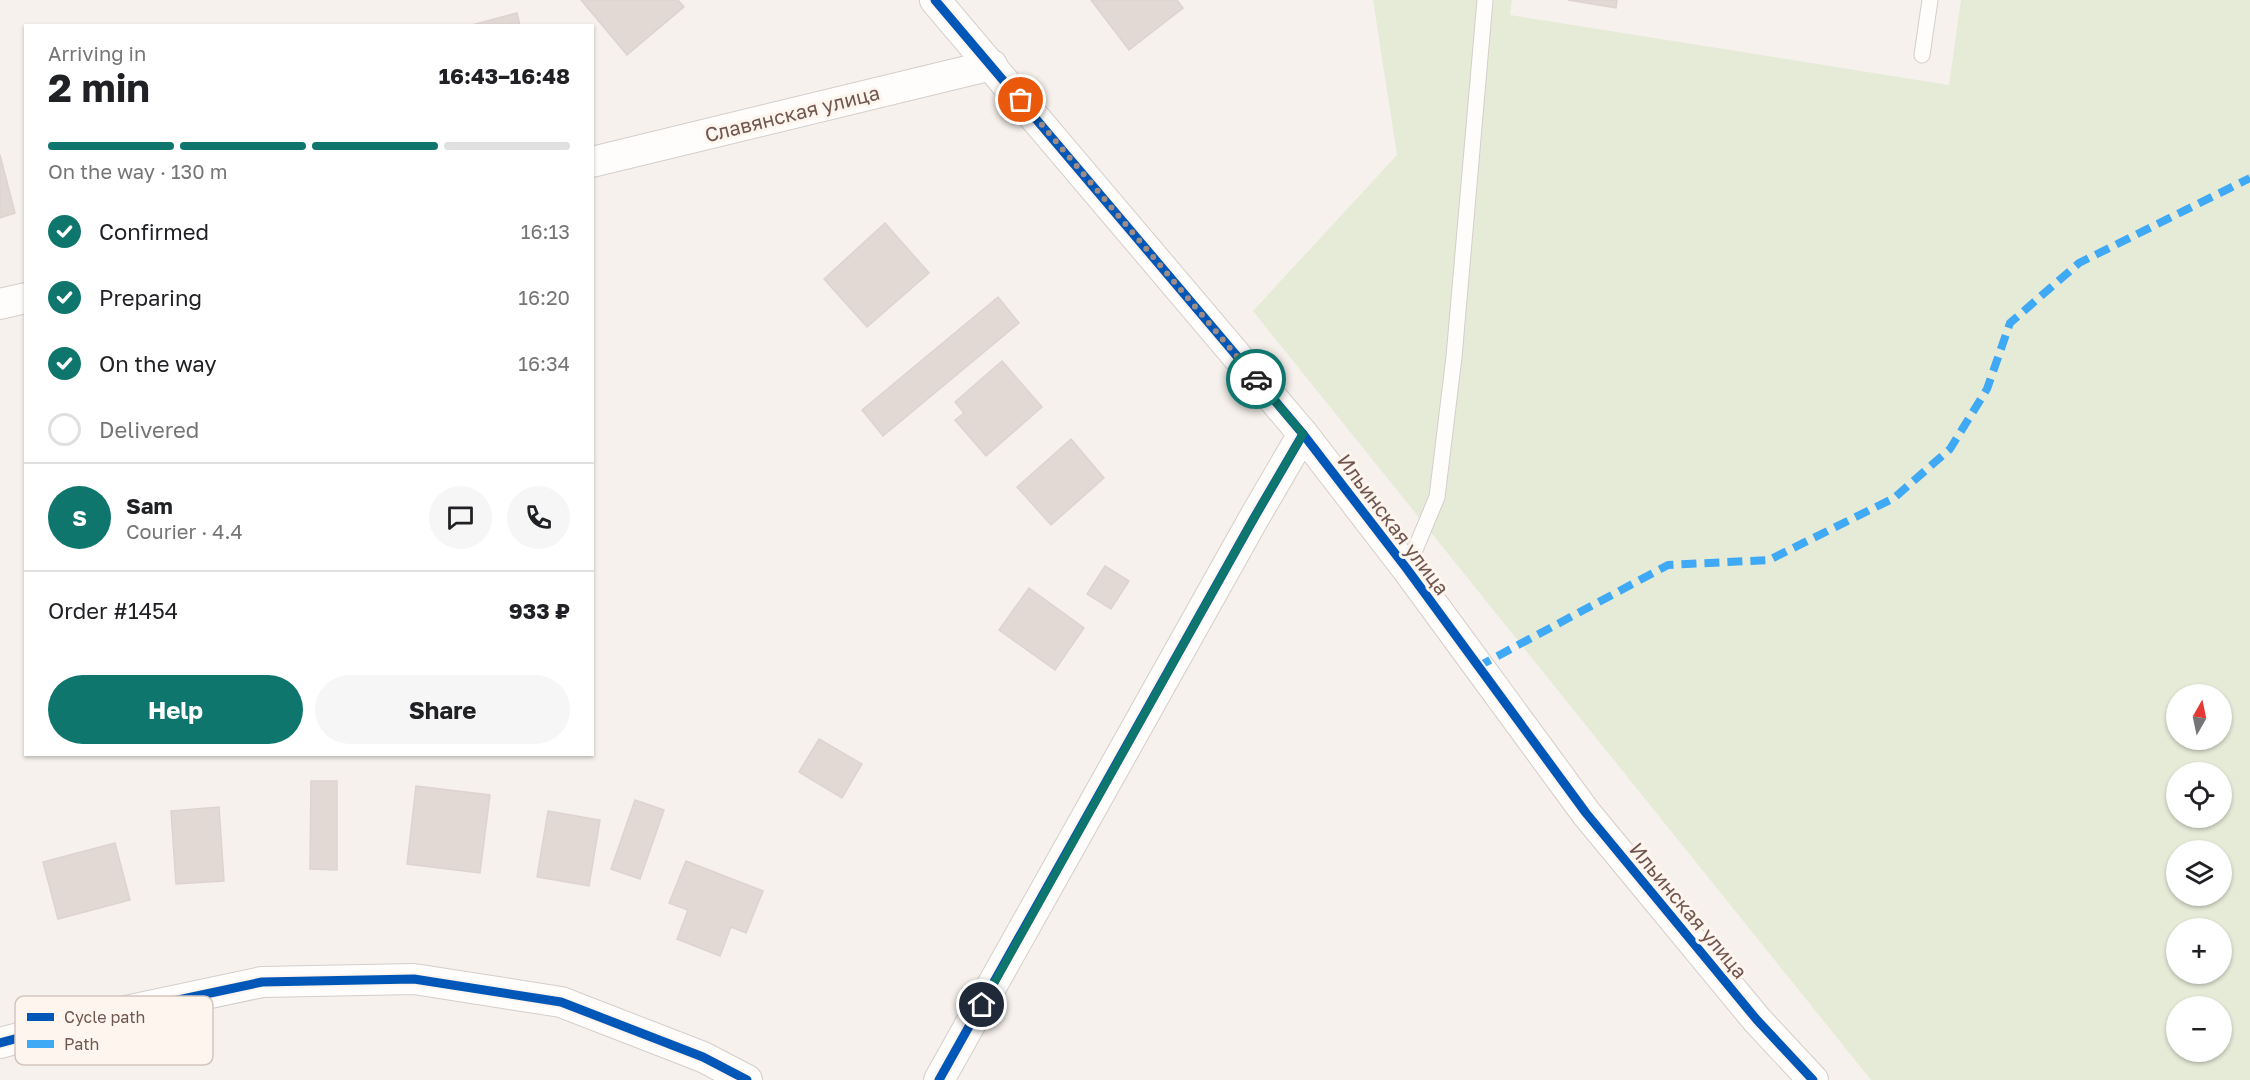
<!DOCTYPE html>
<html lang="en">
<head>
<meta charset="utf-8">
<style>
	:root { --surface:#fff; --page:#f6f6f6; --text:#202124; --muted:#757577; --line:#e0e0e0; --accent:#0f766e }
	body { margin:0; font-family:"Golos Text",sans-serif; background:var(--page); color:var(--text); height:100vh; display:flex; flex-direction:column; font-size:22px; white-space:nowrap }
	* { box-sizing:border-box; margin:0 }
	p { font-size:20px; color:var(--muted) }
	.icon { flex:none; width:33px; height:33px; fill:none; stroke:currentColor; stroke-width:2; stroke-linecap:round; stroke-linejoin:round }
	.map { position:relative; flex:1; overflow:hidden }
	.sheet { position:absolute; left:24px; top:24px; width:570px; height:732px; display:flex; flex-direction:column; background:var(--surface); border-radius:0px; box-shadow:0 2px 4px #0004 }
	.sheet>* { flex:none }
	.needle { width:39px; rotate:9deg }
	.fabs { position:absolute; left:2166px; top:684px; display:grid; gap:12px }
	.fabs a { display:grid; place-items:center; width:66px; height:66px; border-radius:50%; background:var(--surface); box-shadow:0 2px 4px #0004; font-size:30px }
	.pin { position:absolute; display:grid; place-items:center; width:51px; height:51px; color:#fff; margin:-26px; border:3px solid #fff; border-radius:50%; box-shadow:0 2px 6px #0007 }
	.courier { position:absolute; display:grid; place-items:center; width:60px; height:60px; margin:-30px; border:4px solid #0f766e; border-radius:50%; background:#fff; color:#222; box-shadow:0 2px 8px #0007 }
	.summary em { font-style:normal; font-weight:700 }
	.summary div { display:flex; flex-direction:column-reverse }
	.summary { display:flex; align-items:center; justify-content:space-between; height:102px; padding:0 24px }
	h1 { font-size:39px; font-weight:700; line-height:45px }
	.bar { display:grid; grid-template-columns:repeat(4,1fr); gap:9px 6px; align-content:center; height:72px; padding:0 24px }
	.bar i { height:8px; border-radius:4px; background:var(--line) }
	.bar .selected { background:var(--accent) }
	.bar p { grid-column:span 4 }
	.line { display:flex; align-items:center; gap:15px; padding:0 24px; border-top:2px solid var(--line) }
	.line div { flex:1 }
	.round { display:grid; place-items:center; flex:none; width:63px; height:63px; border-radius:32px; background:var(--page) }
	ol { padding:0 24px; list-style:none }
	li { display:flex; align-items:center; gap:18px; height:66px }
	li p { margin-inline-start:auto }
	li .icon { padding:6px; border-radius:50%; background:var(--accent); color:#fff; stroke-width:4 }
	li:last-child { color:var(--muted) }
	li i { width:33px; height:33px; border:3px solid var(--line); border-radius:50% }
	.button { display:flex; gap:12px; margin-top:auto; padding:12px 24px }
	.button a { flex:1; height:69px; border-radius:36px; background:var(--accent); color:#fff; font-size:24px; font-weight:700; line-height:69px; text-align:center }
	.button a+a { background:var(--page); color:var(--text) }
	.map>svg:first-child { display:block }
	.green { fill:#e6ebd8; fill-rule:evenodd }
	.building { fill:#e2d8d4; stroke:#ded4cf; stroke-width:1.5 }
	.lines { fill:none; stroke-linecap:round; stroke-linejoin:round }
	.lane-casing { stroke:#d5ceca; stroke-width:17 }
	.street-casing { stroke:#d5ceca; stroke-width:32 }
	.lane { stroke:#fefdfc; stroke-width:15 }
	.street { stroke:#fefdfc; stroke-width:30 }
	.quiet { stroke:#3fa9f5; stroke-width:8; stroke-dasharray:15 8; stroke-linecap:butt }
	.cycleway-casing { stroke:#fdf5ee; stroke-width:13 }
	.cycleway { stroke:#0057b8; stroke-width:9 }
	.done { stroke:#9f8c86; stroke-width:6; stroke-dasharray:0 10.8 }
	.route { stroke:#0f766e; stroke-width:8 }
	.labels { text-anchor:middle; dominant-baseline:central; stroke-width:6; stroke-linejoin:round; paint-order:stroke }
	.street-label { font-size:20px; fill:#70564f; stroke:#fdf5ee }
	.key { fill:#fdf5ee; stroke:#d3c5be; stroke-width:1.5 }
	.key-label { font-size:16px; fill:#70564f }
</style>
</head>
<body>
<div class="map">
<svg width="2250" height="1080" viewBox="0 0 2250 1080">
	<rect width="100%" height="100%" fill="#f6f1ec"/>
	<path class="green" d="M1373,0H1512L1510,15L1949,85L1961,0H2250V1080H1871L1253,311L1397,155ZM2176,694H2222V740H2176ZM2176,772H2222V818H2176ZM2176,850H2222V896H2176ZM2176,928H2222V974H2176ZM2176,1006H2222V1052H2176Z"/>
	<g class="building">
		<polygon points="581,0 678,0 684,7 627,55"/>
		<polygon points="1091,0 1177,0 1183,8 1129,50"/>
		<polygon points="1568,0 1617,0 1616,8"/>
		<polygon points="517,13 520,26 468,26"/>
		<polygon points="0,155 15,213 0,218"/>
		<polygon points="885,223 929,273 867,327 824,279"/>
		<polygon points="998,297 1019,323 883,436 862,410"/>
		<polygon points="1002,361 1042,407 986,456 955,420 964,413 955,402"/>
		<polygon points="1071,439 1104,478 1051,525 1017,487"/>
		<polygon points="1105,566 1129,581 1111,609 1087,594"/>
		<polygon points="1029,588 1084,628 1055,670 999,630"/>
		<polygon points="819,739 862,764 842,798 799,772"/>
		<polygon points="311,781 337,781 337,870 310,869"/>
		<polygon points="416,786 490,795 480,873 407,864"/>
		<polygon points="635,800 664,810 640,879 611,869"/>
		<polygon points="219,807 224,881 176,884 171,811"/>
		<polygon points="548,811 600,820 589,886 537,877"/>
		<polygon points="115,843 130,900 58,919 43,862"/>
		<polygon points="686,861 763,891 746,933 731,927 720,956 677,939 688,910 669,903"/>
	</g>
	<g class="lines">
		<defs>
			<g id="lane">
				<polyline points="1922,55 1930,0"/>
				<polyline points="1407,569 1437,497 1454,357 1485,0"/>
			</g>
			<g id="street">
				<polyline points="935,0 1303,434 1407,569 1586,813 1757,1020 1813,1080"/>
				<polyline points="592,162 992,65"/>
				<polyline points="0,304 26,298"/>
				<polyline points="0,1043 93,1018 262,982 414,979 561,1002 703,1057 747,1080"/>
				<polyline points="939,1080 1254,518 1303,434"/>
			</g>
		</defs>
		<use href="#lane" class="lane-casing"/>
		<use href="#street" class="street-casing"/>
		<use href="#lane" class="lane"/>
		<use href="#street" class="street"/>
		<polyline class="quiet" points="1477,667 1668,565 1769,560 1894,498 1950,449 1987,389 2010,323 2079,263 2250,178"/>
		<defs>
			<g id="cycleway">
				<polyline points="935,0 1303,434 1407,569 1586,813 1757,1020 1813,1080"/>
				<polyline points="0,1043 93,1018 262,982 414,979 561,1002 703,1057 747,1080"/>
				<polyline points="939,1080 1254,518 1303,434"/>
			</g>
		</defs>
		<use href="#cycleway" class="cycleway-casing"/>
		<use href="#cycleway" class="cycleway"/>
	</g>
	<g class="lines">
		<polyline class="done" points="1021,100 1256,379"/>
		<polyline class="route" points="982,1005 1254,518 1303,434 1256,379"/>
	</g>
	<g class="labels">
		<g class="street-label">
			<text transform="translate(792 113) rotate(-14)">Славянская улица</text>
			<text transform="translate(1394 524) rotate(53)">Ильинская улица</text>
			<text transform="translate(1689 910) rotate(50)">Ильинская улица</text>
		</g>
	</g>
	<rect x="15" y="996" width="198" height="69" rx="9" class="key"/>
	<rect x="27" y="1013" width="27" height="8" fill="#0057b8"/>
	<rect x="27" y="1040" width="27" height="8" fill="#3fa9f5"/>
	<g class="key-label">
		<text x="64" y="1023">Cycle path</text>
		<text x="64" y="1050">Path</text>
	</g>
</svg>
<div class="fabs">
<a><svg class="needle" viewBox="-14 -14 28 28"><path d="M0-13l5 13h-10z" fill="#e53935"/><path d="M0 13l5-13h-10z" fill="#757577"/></svg></a>
<a><svg class="icon" aria-label="locate" viewBox="0 0 24 24"><circle cx="12" cy="12" r="6"/><path d="M12 2v4M12 18v4M2 12h4M18 12h4"/></svg></a>
<a><svg class="icon" aria-label="layers" viewBox="0 0 24 24"><path d="M12 4l9 5-9 5-9-5zM3 14l9 5 9-5"/></svg></a>
<a>+</a>
<a>−</a>
</div>
<div class="pin" style="left:1021px;top:100px;background:#ea580c"><svg class="icon" aria-label="bag" viewBox="0 0 24 24"><path d="M5 8h14l-1 12H6zM9 8a3 3 0 0 1 6 0"/></svg></div>
<div class="pin" style="left:982px;top:1005px;background:#1f2937"><svg class="icon" aria-label="home" viewBox="0 0 24 24"><path d="M3 11l9-7 9 7M6 9v11h12V9"/></svg></div>
<div class="courier" style="left:1256px;top:379px"><svg class="icon" aria-label="car" viewBox="0 0 24 24"><path d="M5 17H2v-5l4-1 3-4h7l3 4 3 1v5h-3M9 17h6M6 11h13"/><circle cx="7" cy="17" r="2"/><circle cx="17" cy="17" r="2"/></svg></div>
<section class="sheet">
<div class="summary"><div><h1>2 min</h1><p>Arriving in</p></div><em>16:43–16:48</em></div>
<div class="bar"><i class="selected"></i><i class="selected"></i><i class="selected"></i><i></i><p>On the way · 130 m</p></div>
<ol>
<li><svg class="icon" aria-label="check" viewBox="0 0 24 24"><path d="M5 12l5 5 9-10"/></svg>Confirmed<p>16:13</p></li>
<li><svg class="icon" aria-label="check" viewBox="0 0 24 24"><path d="M5 12l5 5 9-10"/></svg>Preparing<p>16:20</p></li>
<li><svg class="icon" aria-label="check" viewBox="0 0 24 24"><path d="M5 12l5 5 9-10"/></svg>On the way<p>16:34</p></li>
<li><i></i>Delivered</li>
</ol>
<div class="line" style="height:108px"><b class="round" style="background:var(--accent);color:#fff">S</b><div><b>Sam</b><p>Courier · 4.4</p></div><a class="round"><svg class="icon" aria-label="chat" viewBox="0 0 24 24"><path d="M4 5h16v11H9l-5 4z"/></svg></a><a class="round"><svg class="icon" aria-label="phone" viewBox="0 0 24 24"><path d="M5 4h4l2 5-3 2q2 4 5 5l2-3 5 2v4C11 20 4 13 5 4z"/></svg></a></div>
<div class="line" style="height:78px"><div>Order #1454</div><b>933 ₽</b></div>
<div class="button"><a>Help</a><a>Share</a></div>
</section>
</div>
</body>
</html>
